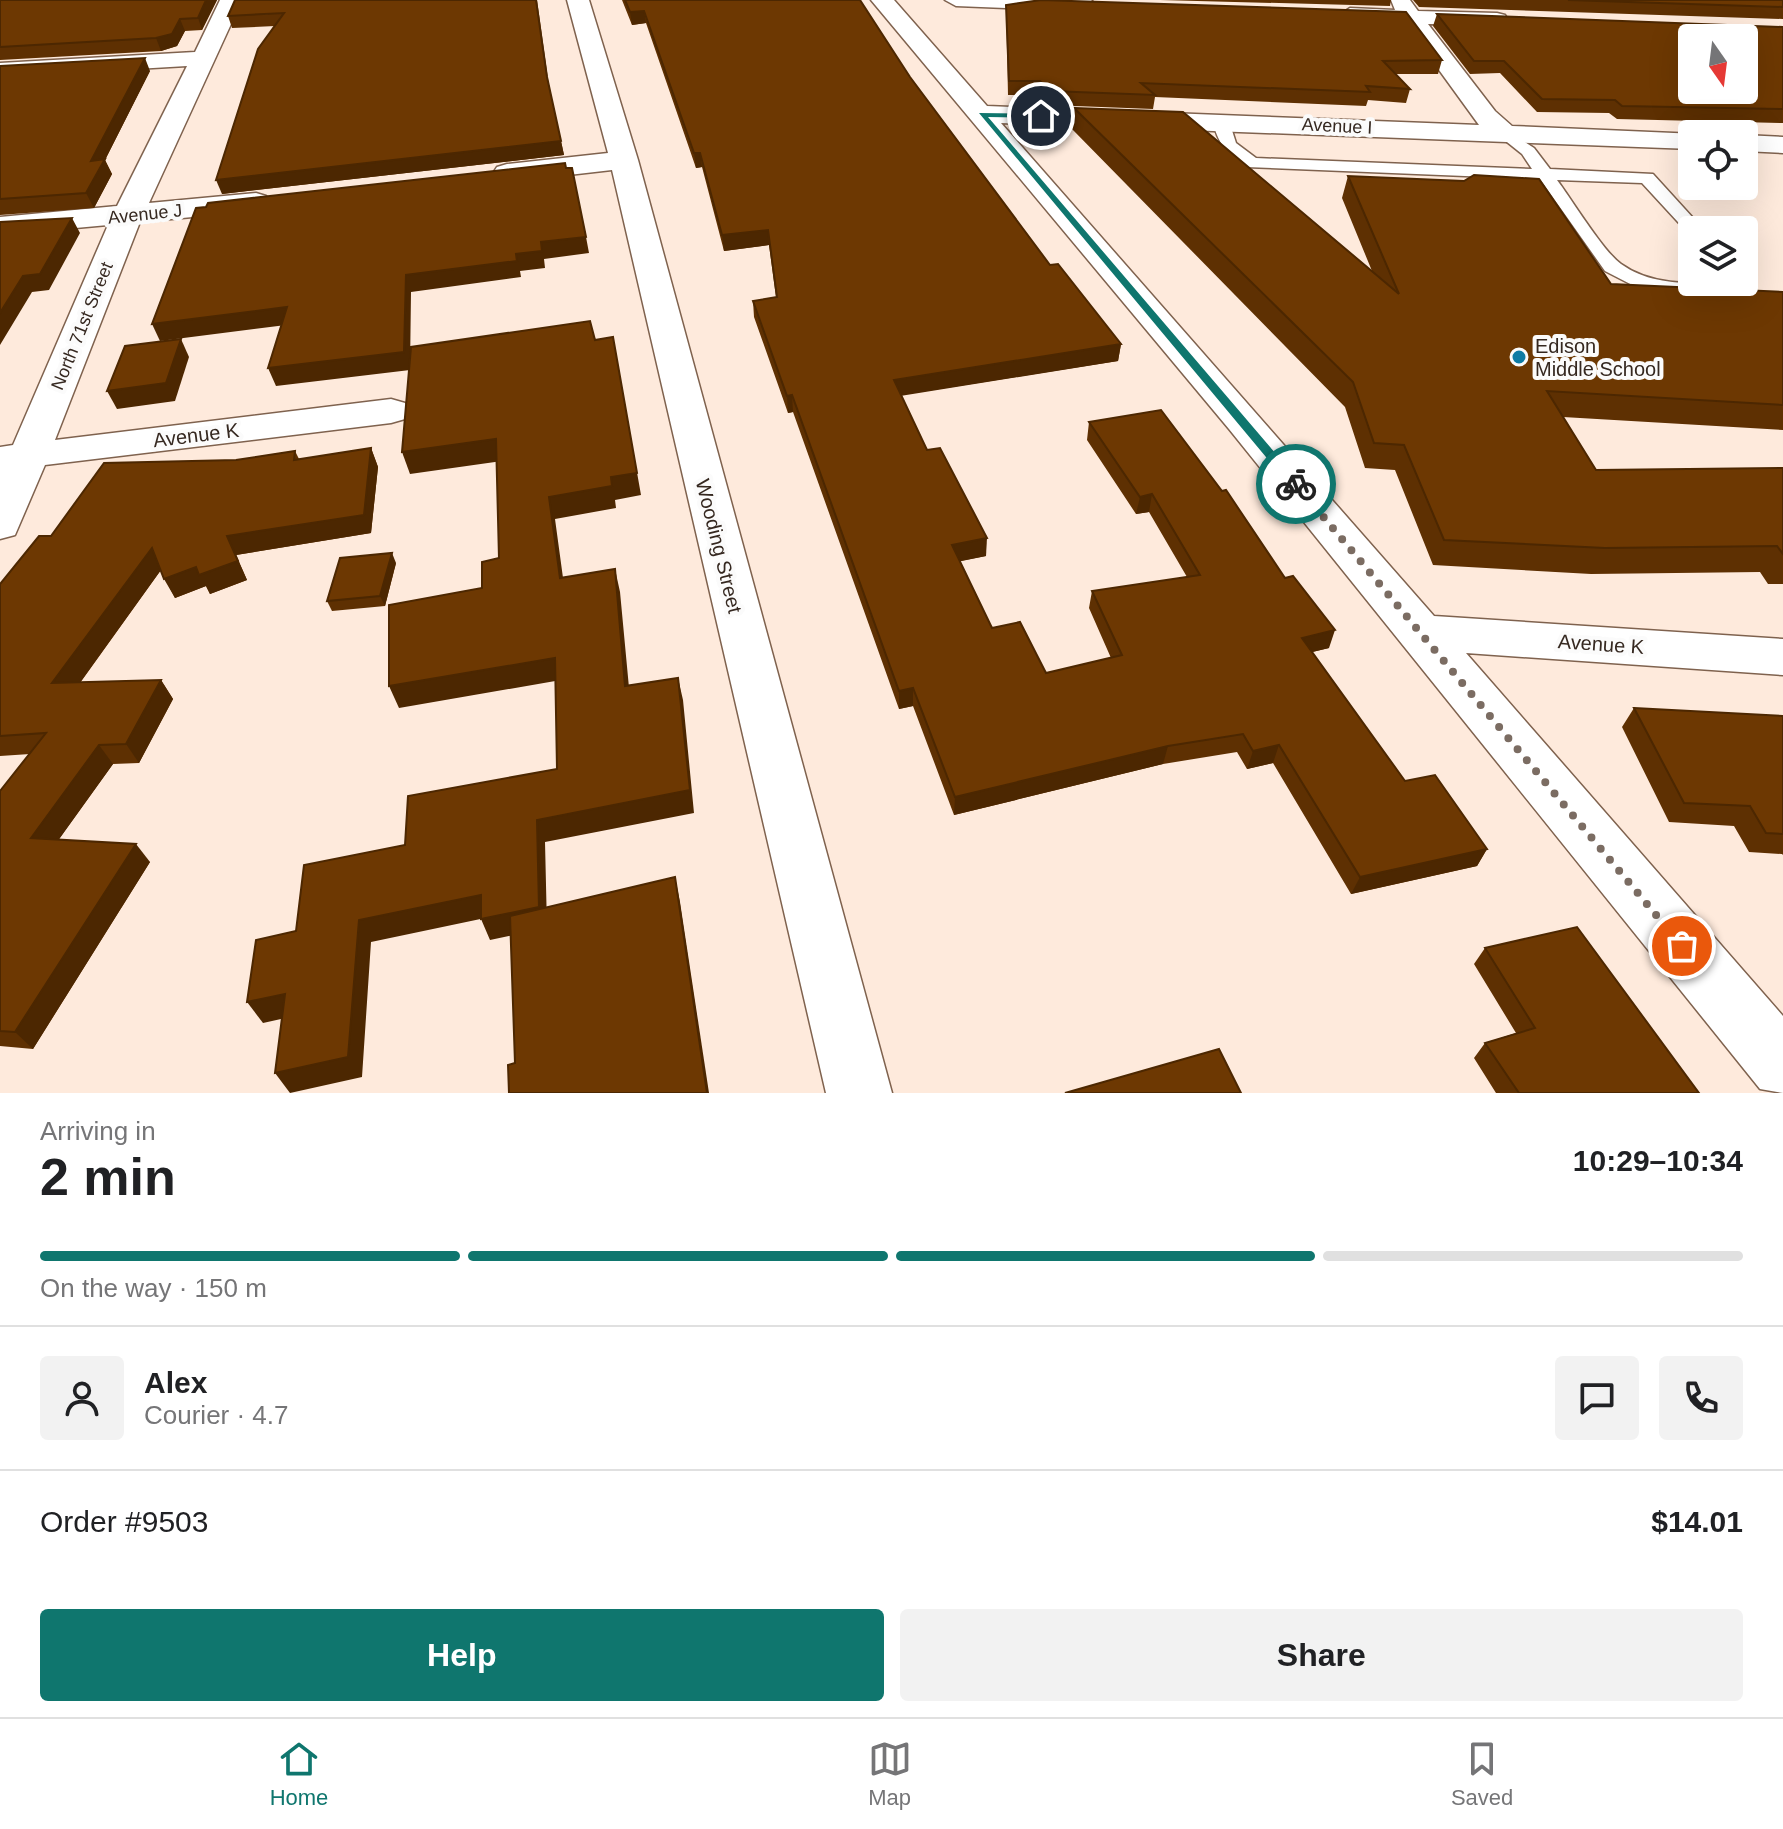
<!DOCTYPE html>
<html lang="en">
<head>
<meta charset="utf-8">
<style>
	:root { --surface:#fff; --page:#f2f2f2; --text:#202124; --muted:#757577; --line:#e0e0e0; --accent:#0f766e }
	body { margin:0; font-family:Arial,sans-serif; background:var(--page); color:var(--text); height:100vh; display:flex; flex-direction:column; font-size:30px; white-space:nowrap }
	* { box-sizing:border-box; margin:0 }
	p { font-size:26px; color:var(--muted) }
	.icon { flex:none; width:44px; height:44px; fill:none; stroke:currentColor; stroke-width:2; stroke-linecap:round; stroke-linejoin:round }
	.map { position:relative; height:1093px; overflow:hidden }
	.side { display:flex; flex-direction:column; background:var(--surface); flex:1 }
	.side>* { flex:none }
	.needle { width:52px; rotate:166deg }
	.fabs { position:absolute; left:1678px; top:24px; display:grid; gap:16px }
	.fabs a { display:grid; place-items:center; width:80px; height:80px; border-radius:8px; background:var(--surface); box-shadow:0 8px 32px #0002; font-size:40px }
	.pin { position:absolute; display:grid; place-items:center; width:68px; height:68px; color:#fff; margin:-34px; border:4px solid #fff; border-radius:50%; box-shadow:0 2px 8px #0007 }
	.courier { position:absolute; display:grid; place-items:center; width:80px; height:80px; margin:-40px; border:6px solid #0f766e; border-radius:50%; background:#fff; color:#222; box-shadow:0 2px 10px #0007 }
	.headline em { font-style:normal; font-weight:600 }
	.headline div { display:flex; flex-direction:column-reverse }
	.headline { display:flex; align-items:center; justify-content:space-between; height:136px; padding:0 40px }
	h1 { font-size:52px; font-weight:600; line-height:60px }
	.bar { display:grid; grid-template-columns:repeat(4,1fr); gap:12px 8px; align-content:center; height:96px; padding:0 40px }
	.bar i { height:10px; border-radius:6px; background:var(--line) }
	.bar .on { background:var(--accent) }
	.bar p { grid-column:span 4 }
	.line { display:flex; align-items:center; gap:20px; padding:0 40px; border-top:2px solid var(--line) }
	.line div { flex:1 }
	.round { display:grid; place-items:center; flex:none; width:84px; height:84px; border-radius:8px; background:var(--page) }
	.button { display:flex; gap:16px; margin-top:auto; padding:16px 40px }
	.button a { flex:1; height:92px; border-radius:8px; background:var(--accent); color:#fff; font-size:32px; font-weight:600; line-height:92px; text-align:center }
	.button a+a { background:var(--page); color:var(--text) }
	.dock { display:flex; justify-content:space-around; align-items:center; height:112px; border-top:2px solid var(--line); background:var(--surface); font-size:22px; color:var(--muted) }
	.dock a { display:grid; justify-items:center; gap:4px }
	.dock .on { color:var(--accent) }
	.map>svg:first-child { display:block }
	.lines { fill:none; stroke-linecap:round; stroke-linejoin:round }
	.service-casing { stroke:#7f624e; stroke-width:3 }
	.minor-casing { stroke:#7f624e; stroke-width:3 }
	.service { fill:#fff; fill-rule:evenodd }
	.minor { fill:#fff; fill-rule:evenodd }
	.wall { fill:#5e3002 }
	.shaded-wall { fill:#4c2701 }
	.building { fill:#6d3802; stroke:#4c2701; stroke-width:2; fill-rule:evenodd }
	.route { fill:#0f766e }
	.done { stroke:#7b6c62; stroke-width:8; stroke-dasharray:0 14.4 }
	.poi-dot { fill:#0d7ba4; stroke:#fbfbfb; stroke-width:3 }
	.labels { text-anchor:middle; dominant-baseline:central; stroke-width:8; stroke-linejoin:round; paint-order:stroke }
	.far-street-label { font-size:18px; fill:#352820; stroke:#fbfbfb }
	.poi-label { font-size:20px; fill:#352820; stroke:#fbfbfb; text-anchor:start }
	.street-label { font-size:20px; fill:#352820; stroke:#fbfbfb }
</style>
</head>
<body>
<div class="map">
<svg width="1783" height="1093" viewBox="0 0 1783 1093">
	<rect width="100%" height="100%" fill="#feeadc"/>
	<g class="lines">
		<defs>
			<path id="service" d="M1221,116L1229,121L1236,143L1256,158L1532,169L1522,154L1497,134L1505,129L1534,148L1550,169L1653,174L1704,230H1692V235L1689,234L1642,183L1557,180C1572,200 1603,251 1621,264C1657,290 1706,282 1745,282L1725,295L1686,296L1638,288L1605,271L1540,179L1246,167C1228,155 1217,143 1213,121Z"/>
			<g id="minor">
				<polygon points="220,0 242,0 149,203 256,193 266,196 271,202 266,208 256,211 140,222 55,440 391,399 405,403 410,411 405,419 391,423 45,465 15,535 0,539 0,447 13,445 108,225 0,235 0,217 117,206 187,66 0,77 0,63 195,52"/>
				<polygon points="567,0 589,0 638,160 892,1093 826,1093 612,170 507,182 497,179 493,173 497,167 507,164 608,153"/>
				<polygon points="871,0 894,0 987,106 1479,125 1405,23 1350,22 1339,15 1350,8 1395,10 1391,0 1410,0 1418,11 1497,13 1505,15 1508,20 1505,25 1428,24 1495,111 1512,126 1697,134 1692,134 1692,149 1001,123 1434,616 1783,639 1783,675 1466,653 1783,1016 1783,1093 1760,1089 1229,429"/>
				<polygon points="945,0 1091,0 1096,5 1085,11 956,6"/>
				<polygon points="1744,135 1783,137 1783,153 1744,151"/>
			</g>
		</defs>
		<use href="#service" class="service-casing"/>
		<use href="#minor" class="minor-casing"/>
		<use href="#service" class="service"/>
		<use href="#minor" class="minor"/>
	</g>
	<g class="wall">
		<polygon points="0,0 217,0 202,30 185,31 177,46 161,51 0,60"/>
		<polygon points="537,0 549,86 564,155 222,194 275,26 232,28 228,16"/>
		<polygon points="622,0 860,0 910,77 1050,265 1121,344 1118,361 901,395 927,450 986,556 960,561 992,628 1046,673 1111,658 1089,608 1092,591 1187,577 1149,512 1136,514 1087,440 1089,422 1329,648 1312,652 1405,781 1487,849 1477,866 1351,894 1273,763 1247,769 1237,752 1163,764 954,815 913,706 899,709 793,412 788,413 754,317 753,301 776,297 769,245 724,251 702,167 696,168 646,23 632,25"/>
		<polygon points="1160,0 1391,0 1390,6"/>
		<polygon points="1413,0 1783,0 1783,19 1419,7"/>
		<polygon points="1006,5 1442,60 1438,74 1396,74 1410,89 1406,103 1368,100 1366,106 1155,97 1153,109 1049,105 1039,95 1008,95"/>
		<polygon points="1437,14 1783,27 1783,123 1617,119 1609,113 1537,112 1500,73 1470,74 1433,26"/>
		<polygon points="0,66 150,71 105,160 112,174 94,208 0,215"/>
		<polygon points="1074,108 1372,271 1342,198 1348,176 1611,284 1783,292 1783,430 1563,417 1596,470 1783,468 1783,584 1768,584 1760,572 1591,574 1433,565 1395,470 1365,468 1345,407 1072,129"/>
		<polygon points="371,448 378,467 371,533 236,555 247,580 210,594 206,586 175,598 161,570 80,683 161,680 173,699 139,763 113,764 59,839 150,862 33,1049 0,1046 0,791 30,754 0,756 0,584 51,536 236,460 295,451 299,459"/>
		<polygon points="396,563 385,606 332,611 327,601"/>
		<polygon points="1634,708 1783,716 1783,855 1782,854 1749,852 1734,826 1669,822 1622,727"/>
		<polygon points="1485,948 1699,1093 1496,1093 1474,1058 1485,1043 1516,1033 1474,964"/>
	</g>
	<g class="shaded-wall">
		<polygon points="206,0 217,0 202,30 198,18"/>
		<polygon points="644,11 646,23 632,25 630,12"/>
		<polygon points="180,19 185,31 177,46 161,51 156,38"/>
		<polygon points="145,58 150,71 105,160 112,174 94,208 86,193 91,161"/>
		<polygon points="561,141 564,155 222,194 216,180"/>
		<polygon points="694,153 700,153 702,167 696,168"/>
		<polygon points="72,218 80,233 49,290 32,292 0,345 0,313 23,276"/>
		<polygon points="768,230 769,245 724,251 722,235"/>
		<polygon points="586,237 589,253 544,259 545,268 520,271 521,277 411,292 410,370 276,386 268,368 406,275 541,242"/>
		<polygon points="287,307 294,324 160,341 152,324"/>
		<polygon points="613,337 641,495 615,500 616,508 555,519 566,600 560,578 549,497 611,477"/>
		<polygon points="181,339 189,357 175,401 117,409 107,391"/>
		<polygon points="1121,344 1118,361 894,397 894,380"/>
		<polygon points="792,395 793,412 788,413 787,396"/>
		<polygon points="496,439 502,461 410,474 402,452"/>
		<polygon points="371,448 378,467 371,533 236,555 247,580 210,594 206,586 175,598 164,579 227,536"/>
		<polygon points="1152,494 1149,512 1136,514 1140,497"/>
		<polygon points="987,538 986,556 952,563 952,545"/>
		<polygon points="152,548 163,567 66,702 52,683"/>
		<polygon points="392,553 396,563 385,606 380,596"/>
		<polygon points="615,569 620,592 631,709 625,686"/>
		<polygon points="1335,630 1329,648 1296,656 1302,638"/>
		<polygon points="555,658 561,680 399,708 389,686"/>
		<polygon points="678,678 683,700 694,813 545,842 547,928 490,940 481,919 537,820"/>
		<polygon points="161,680 173,699 139,763 126,744"/>
		<polygon points="913,688 913,706 899,709 899,691"/>
		<polygon points="99,745 113,764 47,856 31,838"/>
		<polygon points="1279,745 1273,763 1247,769 1253,751"/>
		<polygon points="1168,746 1163,764 954,815 955,797"/>
		<polygon points="136,844 150,862 33,1049 15,1032"/>
		<polygon points="1487,849 1477,866 1351,894 1360,877"/>
		<polygon points="675,877 680,902 709,1093 707,1093"/>
		<polygon points="481,895 490,917 371,942 362,1077 290,1093 275,1073 359,920"/>
		<polygon points="285,994 299,1015 263,1023 247,1002"/>
	</g>
	<g class="building">
		<polygon points="0,0 206,0 198,18 180,19 172,34 156,38 0,47"/>
		<polygon points="235,0 536,0 547,77 561,141 216,180 258,49 284,13 228,16"/>
		<polygon points="625,0 860,0 910,77 1050,265 1058,264 1121,344 894,380 927,450 940,448 987,538 952,545 992,628 1020,622 1046,673 1122,655 1092,591 1200,575 1152,494 1140,497 1089,422 1161,410 1222,491 1226,490 1285,578 1293,576 1335,630 1302,638 1405,781 1435,775 1487,849 1360,877 1279,745 1253,751 1243,734 1168,746 955,797 913,688 899,691 792,395 787,396 753,301 777,297 768,230 722,235 700,153 694,153 644,11 630,12"/>
		<polygon points="1041,0 1406,12 1442,60 1383,61 1410,89 1366,86 1370,92 1141,83 1155,95 1050,91 1040,81 1009,81 1006,5"/>
		<polygon points="1568,0 1783,0 1783,7"/>
		<path d="M1437,14L1783,27V109L1622,106L1615,100L1542,99L1504,61H1474ZM1692,38H1744V90H1692Z"/>
		<polygon points="145,58 91,161 105,159 86,193 0,199 0,66"/>
		<polygon points="1074,108 1183,112 1399,294 1348,176 1464,181 1474,175 1539,179 1611,284 1783,292 1783,405 1547,391 1596,470 1783,468 1783,554 1777,546 1605,548 1444,540 1404,445 1374,443 1353,382"/>
		<polygon points="565,163 566,168 572,168 586,237 541,242 542,251 516,254 517,261 406,275 404,352 268,368 287,307 152,324 196,208 206,207 208,203"/>
		<polygon points="72,218 40,274 23,276 0,313 0,222"/>
		<polygon points="590,321 595,340 613,337 637,473 611,477 612,486 549,497 560,578 615,569 625,686 678,678 690,790 537,820 539,907 481,919 481,895 359,920 348,1057 275,1073 285,994 247,1002 256,940 296,931 304,865 405,845 408,796 557,769 555,658 389,686 389,605 482,588 482,562 499,558 496,439 402,452 411,347"/>
		<polygon points="181,339 166,383 107,391 125,346"/>
		<polygon points="371,448 364,515 227,536 238,561 199,575 196,567 164,579 152,548 52,683 161,680 126,744 99,745 31,838 136,844 15,1032 0,1031 0,791 46,733 0,736 0,584 39,536 51,536 104,463 236,460 295,451 294,460"/>
		<polygon points="392,553 380,596 327,601 340,558"/>
		<polygon points="1634,708 1783,716 1783,834 1766,833 1750,806 1684,803"/>
		<polygon points="675,877 707,1093 509,1093 508,1065 515,1063 510,916"/>
		<polygon points="1577,927 1699,1093 1519,1093 1485,1043 1535,1028 1485,948"/>
		<polygon points="1219,1049 1241,1093 1065,1093"/>
	</g>
	<polygon class="route" points="979,113 1044,114 1041,118 988,117 1300,482 1300,487 1291,487"/>
	<g class="lines">
		<polyline class="done" points="1296,484 1682,946"/>
	</g>
	<circle class="poi-dot" cx="1519" cy="357" r="8"/>
	<g class="labels">
		<g class="far-street-label">
			<text transform="translate(1337 126) rotate(3)">Avenue I</text>
			<text transform="translate(145 214) rotate(-6)">Avenue J</text>
			<text transform="translate(82 326) rotate(-68)">North 71st Street</text>
		</g>
		<g class="poi-label">
			<text x="1535" y="346">Edison<tspan x="1535" dy="23">Middle School</tspan></text>
		</g>
		<g class="street-label">
			<text transform="translate(196 435) rotate(-7)">Avenue K</text>
			<text transform="translate(719 546) rotate(76)">Wooding Street</text>
			<text transform="translate(1601 644) rotate(4)">Avenue K</text>
		</g>
	</g>
</svg>
<div class="fabs">
<a><svg class="needle" viewBox="-14 -14 28 28"><path d="M0-13l5 13h-10z" fill="#e53935"/><path d="M0 13l5-13h-10z" fill="#757577"/></svg></a>
<a><svg class="icon" aria-label="locate" viewBox="0 0 24 24"><circle cx="12" cy="12" r="6"/><path d="M12 2v4M12 18v4M2 12h4M18 12h4"/></svg></a>
<a><svg class="icon" aria-label="layers" viewBox="0 0 24 24"><path d="M12 4l9 5-9 5-9-5zM3 14l9 5 9-5"/></svg></a>
</div>
<div class="pin" style="left:1682px;top:946px;background:#ea580c"><svg class="icon" aria-label="bag" viewBox="0 0 24 24"><path d="M5 8h14l-1 12H6zM9 8a3 3 0 0 1 6 0"/></svg></div>
<div class="pin" style="left:1041px;top:116px;background:#1f2937"><svg class="icon" aria-label="home" viewBox="0 0 24 24"><path d="M3 11l9-7 9 7M6 9v11h12V9"/></svg></div>
<div class="courier" style="left:1296px;top:484px"><svg class="icon" aria-label="bike" viewBox="0 0 24 24"><circle cx="6" cy="16" r="4"/><circle cx="18" cy="16" r="4"/><path d="M6 16l4-8h5l3 8M10 8l3 8H6M13 5h3"/></svg></div>
</div>
<section class="side">
<div class="headline"><div><h1>2 min</h1><p>Arriving in</p></div><em>10:29–10:34</em></div>
<div class="bar"><i class="on"></i><i class="on"></i><i class="on"></i><i></i><p>On the way · 150 m</p></div>
<div class="line" style="height:144px"><a class="round"><svg class="icon" aria-label="person" viewBox="0 0 24 24"><circle cx="12" cy="8" r="4"/><path d="M4 21q1-7 8-7t8 7"/></svg></a><div><b>Alex</b><p>Courier · 4.7</p></div><a class="round"><svg class="icon" aria-label="chat" viewBox="0 0 24 24"><path d="M4 5h16v11H9l-5 4z"/></svg></a><a class="round"><svg class="icon" aria-label="phone" viewBox="0 0 24 24"><path d="M5 4h4l2 5-3 2q2 4 5 5l2-3 5 2v4C11 20 4 13 5 4z"/></svg></a></div>
<div class="line" style="height:104px"><div>Order #9503</div><b>$14.01</b></div>
<div class="button"><a>Help</a><a>Share</a></div>
</section>
<nav class="dock">
<a class="on"><svg class="icon" aria-label="home" viewBox="0 0 24 24"><path d="M3 11l9-7 9 7M6 9v11h12V9"/></svg>Home</a>
<a><svg class="icon" aria-label="map" viewBox="0 0 24 24"><path d="M3 6l6-2 6 2 6-2v14l-6 2-6-2-6 2zM9 4v14M15 6v14"/></svg>Map</a>
<a><svg class="icon" aria-label="saved" viewBox="0 0 24 24"><path d="M7 4h10v16l-5-4-5 4z"/></svg>Saved</a>
</nav>
</body>
</html>
